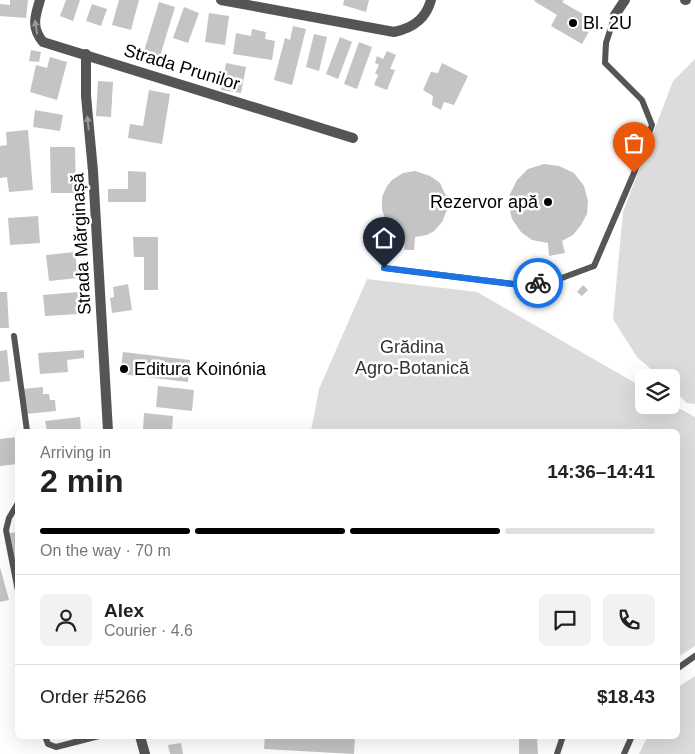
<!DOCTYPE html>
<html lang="en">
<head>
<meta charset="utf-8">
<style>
	:root { --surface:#fff; --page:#f2f2f2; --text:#222; --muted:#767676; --line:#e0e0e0; --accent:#000 }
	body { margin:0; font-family:Helvetica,sans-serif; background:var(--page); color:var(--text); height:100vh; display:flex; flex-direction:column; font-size:19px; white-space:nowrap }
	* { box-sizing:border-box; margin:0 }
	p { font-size:16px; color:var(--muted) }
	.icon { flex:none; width:28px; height:28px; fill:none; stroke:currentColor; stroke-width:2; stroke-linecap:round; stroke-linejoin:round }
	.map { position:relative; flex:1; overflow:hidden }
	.side { position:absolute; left:15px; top:429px; width:665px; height:310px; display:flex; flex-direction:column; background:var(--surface); border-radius:8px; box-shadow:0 5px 20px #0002 }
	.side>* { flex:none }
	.tools { position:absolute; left:635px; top:369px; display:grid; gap:10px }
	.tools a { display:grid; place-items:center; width:45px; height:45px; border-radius:8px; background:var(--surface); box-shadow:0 5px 20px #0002; font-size:25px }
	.pin { position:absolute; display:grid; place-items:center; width:42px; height:42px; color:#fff; margin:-51px -21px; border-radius:50% 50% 50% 0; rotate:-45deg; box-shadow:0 0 5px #0007 }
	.pin .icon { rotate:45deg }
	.courier { position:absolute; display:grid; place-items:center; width:50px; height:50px; margin:-25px; border:4px solid #1a73e8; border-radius:50%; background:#fff; color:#222; box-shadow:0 1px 6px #0007 }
	.headline em { font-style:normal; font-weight:600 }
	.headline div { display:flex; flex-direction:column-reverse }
	.headline { display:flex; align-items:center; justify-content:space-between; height:85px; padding:0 25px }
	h1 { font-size:32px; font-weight:600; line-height:38px }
	.bar { display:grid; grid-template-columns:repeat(4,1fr); gap:8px 5px; align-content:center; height:60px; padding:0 25px }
	.bar i { height:6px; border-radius:4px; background:var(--line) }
	.bar .selected { background:var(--accent) }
	.bar p { grid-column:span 4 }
	.line { display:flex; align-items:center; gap:12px; padding:0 25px; border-top:1px solid var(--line) }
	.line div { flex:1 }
	.round { display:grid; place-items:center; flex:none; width:52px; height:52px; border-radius:8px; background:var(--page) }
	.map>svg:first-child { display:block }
	.green { fill:#dcdcdc }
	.building { fill:#c4c4c4 }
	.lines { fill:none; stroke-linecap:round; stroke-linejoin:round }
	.service { stroke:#555; stroke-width:6 }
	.minor { stroke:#555; stroke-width:10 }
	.oneway { fill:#999 }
	.done { stroke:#595959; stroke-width:5; stroke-dasharray:0 9 }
	.route { stroke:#1a73e8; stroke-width:6 }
	.poi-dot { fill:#000; stroke:#fff; stroke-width:2 }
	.labels { text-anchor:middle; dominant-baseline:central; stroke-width:5; stroke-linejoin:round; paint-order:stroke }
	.poi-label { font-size:18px; fill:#000; stroke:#fff; text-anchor:start }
	.street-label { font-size:18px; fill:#000; stroke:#fff }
	.park-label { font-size:18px; fill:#333; stroke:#fff }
</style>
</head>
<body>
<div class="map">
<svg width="695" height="754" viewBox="0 0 695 754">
	<rect width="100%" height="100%" fill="#fff"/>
	<g class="green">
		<polygon points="695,59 695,404 687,403 671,388 671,378 660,377 637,357 613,319 623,212 673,81"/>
		<polygon points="367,279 477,292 644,388 644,405 671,404 695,417 695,646 678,657 678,431 311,431 319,389"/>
		<polygon points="695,676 695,754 639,754 648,736 678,736 678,687"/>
	</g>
	<g class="building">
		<polygon points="10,0 28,0 26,18 0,16 0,4 10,5"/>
		<polygon points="66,0 80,0 73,21 60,16"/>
		<polygon points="119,0 139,0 131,30 112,25"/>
		<polygon points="344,0 369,0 366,12 343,5"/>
		<polygon points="535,0 564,0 562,2 595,21 582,44 551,26 557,15 534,1"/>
		<polygon points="159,2 175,7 157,66 141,61"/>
		<polygon points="92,4 107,9 101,26 86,21"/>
		<polygon points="184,7 199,13 188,43 173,38"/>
		<polygon points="209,13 229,16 225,45 205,42"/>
		<polygon points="293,26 306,29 292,85 274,80 285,38 290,40"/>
		<polygon points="252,29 266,32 265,39 275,41 272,60 233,54 236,33 251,36"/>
		<polygon points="314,34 327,37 319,71 306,67"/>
		<polygon points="340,37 352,42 338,79 326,74"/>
		<polygon points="359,42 372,47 357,89 344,84"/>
		<polygon points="31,50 41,52 39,62 29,61"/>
		<polygon points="387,51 396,55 390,69 395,70 387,90 374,85 378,75 375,73 379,65 375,63 377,56 383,59"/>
		<polygon points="50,57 67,62 57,100 30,92 36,65 47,68"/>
		<polygon points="226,63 246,67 241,93 221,90"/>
		<polygon points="442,63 468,76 454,105 444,102 441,110 432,105 433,96 423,90 431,72 438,73"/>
		<polygon points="98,81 113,82 111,117 96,116"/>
		<polygon points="149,90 170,94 162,144 128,138 130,124 143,126"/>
		<polygon points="35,110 63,115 60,131 33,127"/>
		<polygon points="28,130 33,190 9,192 7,177 0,178 0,146 7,145 6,132"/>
		<polygon points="50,147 75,147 76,193 51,193"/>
		<polygon points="544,164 559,166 574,173 584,186 588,201 587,214 581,225 573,235 562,241 565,253 549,256 548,243 532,240 521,232 512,219 509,207 510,194 517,180 528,169"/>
		<polygon points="128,171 146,172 146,202 108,202 108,189 128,189"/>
		<polygon points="415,171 430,176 440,183 447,198 447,210 442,222 434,231 427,235 415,237 414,250 404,250 405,236 394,230 386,221 382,210 382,197 387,186 392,180 403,173"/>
		<polygon points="38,216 40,243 10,245 8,218"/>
		<polygon points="133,237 158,237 158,290 144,290 144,257 134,257"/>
		<polygon points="75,252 78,278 49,281 46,255"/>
		<polygon points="128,284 132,310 112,313 110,298 114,297 113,287"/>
		<polygon points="583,285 588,290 582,296 577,292"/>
		<polygon points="0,292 7,292 9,328 0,328"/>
		<polygon points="78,292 79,314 45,316 43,295"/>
		<polygon points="7,350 10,381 0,382 0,351"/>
		<polygon points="84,350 84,358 67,360 68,372 40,374 38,353"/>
		<polygon points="123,352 190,360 188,382 120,374"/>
		<polygon points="158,386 194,390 192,411 156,407"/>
		<polygon points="43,387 43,394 49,394 50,400 55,400 56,411 26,414 23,389"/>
		<polygon points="144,413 173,416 172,431 143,430"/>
		<polygon points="80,417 81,431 47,431 45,421"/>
		<polygon points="18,437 18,464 0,466 0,439"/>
		<polygon points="18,532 18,578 16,578 10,533"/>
		<polygon points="0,567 9,600 0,602"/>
		<polygon points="265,736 355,736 354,754 264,749"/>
		<polygon points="519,736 537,736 538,754 519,754"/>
		<polygon points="181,743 183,754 170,754 168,745"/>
	</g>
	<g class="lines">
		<g class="service">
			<polyline points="384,268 521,285 551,282 594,266 634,173 652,125 642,100 605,63 606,43 615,15"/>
			<polyline points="14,336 27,431"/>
			<polyline points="18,503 9,518 6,530 18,591"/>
			<polyline points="678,668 695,656"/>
			<polyline points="45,736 48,744 56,747 99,736"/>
			<polyline points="557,754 563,736"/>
			<polyline points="624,754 632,736"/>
		</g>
		<g class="minor">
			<path d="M40,0C35,16 31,28 43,42L353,138"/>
			<path d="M221,0L394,32C413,28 426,19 431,0"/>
			<polyline points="685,0 686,0"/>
			<polyline points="615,15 625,0"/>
			<polyline points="86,54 86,96 93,171 108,431"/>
			<polyline points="140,736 145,754"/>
		</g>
	</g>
	<defs><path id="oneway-solid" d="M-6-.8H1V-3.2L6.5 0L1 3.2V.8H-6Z" transform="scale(1.25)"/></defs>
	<g class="oneway">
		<use href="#oneway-solid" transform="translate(36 27) rotate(-99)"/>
		<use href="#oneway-solid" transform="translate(88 123) rotate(-96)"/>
	</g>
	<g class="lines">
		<polyline class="done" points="538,283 551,282 594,266 634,173"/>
		<polyline class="route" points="384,268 521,285 538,283"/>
	</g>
	<g class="poi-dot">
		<circle cx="573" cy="23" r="5"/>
		<circle cx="548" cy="202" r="5"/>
		<circle cx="124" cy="369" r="5"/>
	</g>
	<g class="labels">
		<g class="poi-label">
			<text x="583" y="23">Bl. 2U</text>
			<text x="538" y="202" text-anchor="end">Rezervor apă</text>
			<text x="134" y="369">Editura Koinónia</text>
		</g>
		<g class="street-label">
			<text transform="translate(182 67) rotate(17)">Strada Prunilor</text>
			<text transform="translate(81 244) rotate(-93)">Strada Mărginașă</text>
		</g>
		<g class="park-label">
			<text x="412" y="347">Grădina<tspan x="412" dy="21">Agro-Botanică</tspan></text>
		</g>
	</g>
</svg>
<div class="tools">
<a><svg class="icon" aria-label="layers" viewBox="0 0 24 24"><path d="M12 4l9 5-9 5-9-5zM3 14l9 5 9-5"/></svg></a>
</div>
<div class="pin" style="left:634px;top:173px;background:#ea580c"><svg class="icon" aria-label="bag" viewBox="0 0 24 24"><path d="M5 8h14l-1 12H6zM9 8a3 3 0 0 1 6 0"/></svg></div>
<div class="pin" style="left:384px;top:268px;background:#1f2937"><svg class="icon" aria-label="home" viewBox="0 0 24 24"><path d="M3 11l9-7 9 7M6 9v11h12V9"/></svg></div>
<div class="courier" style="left:538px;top:283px"><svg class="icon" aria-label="bike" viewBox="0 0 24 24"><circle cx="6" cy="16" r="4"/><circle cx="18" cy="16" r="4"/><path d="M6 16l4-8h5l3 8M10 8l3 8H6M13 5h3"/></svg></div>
<section class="side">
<div class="headline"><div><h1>2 min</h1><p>Arriving in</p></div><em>14:36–14:41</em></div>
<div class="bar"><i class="selected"></i><i class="selected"></i><i class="selected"></i><i></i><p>On the way · 70 m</p></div>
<div class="line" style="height:90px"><a class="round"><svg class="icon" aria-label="person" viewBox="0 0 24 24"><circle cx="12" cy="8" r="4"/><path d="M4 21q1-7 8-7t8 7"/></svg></a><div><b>Alex</b><p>Courier · 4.6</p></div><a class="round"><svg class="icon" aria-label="chat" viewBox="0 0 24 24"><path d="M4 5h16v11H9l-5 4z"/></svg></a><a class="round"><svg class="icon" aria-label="phone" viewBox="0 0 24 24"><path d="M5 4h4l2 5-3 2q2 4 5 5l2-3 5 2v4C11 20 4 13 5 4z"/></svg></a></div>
<div class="line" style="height:65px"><div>Order #5266</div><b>$18.43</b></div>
</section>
</div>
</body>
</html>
